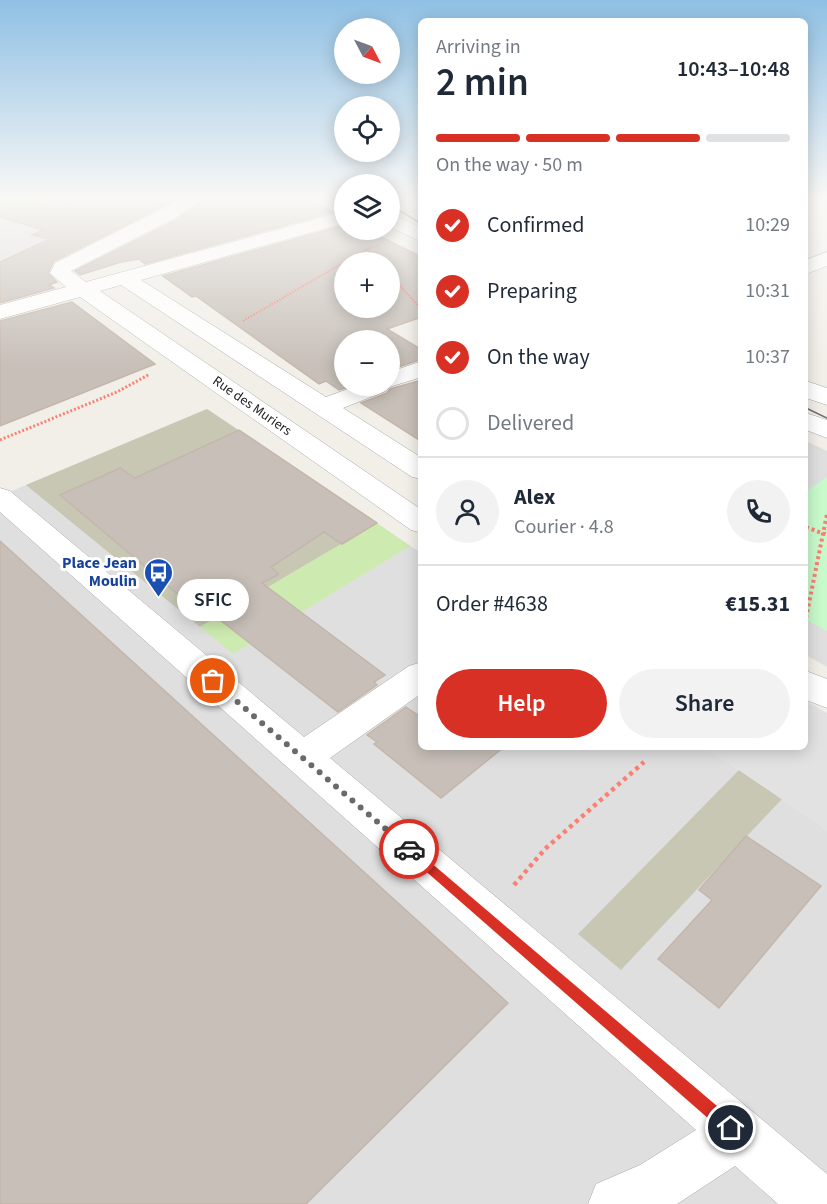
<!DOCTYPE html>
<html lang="en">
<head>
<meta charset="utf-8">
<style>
	:root { --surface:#fff; --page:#f2f2f3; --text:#1f2937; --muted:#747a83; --line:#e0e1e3; --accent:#d93025 }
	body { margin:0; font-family:"Source Sans 3",sans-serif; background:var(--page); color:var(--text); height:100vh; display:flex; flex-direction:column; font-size:22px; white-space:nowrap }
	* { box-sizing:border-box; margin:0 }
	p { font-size:20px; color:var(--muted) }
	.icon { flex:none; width:33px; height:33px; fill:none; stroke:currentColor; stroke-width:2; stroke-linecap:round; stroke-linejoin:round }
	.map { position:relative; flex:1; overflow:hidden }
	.drawer { position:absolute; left:418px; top:18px; width:390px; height:732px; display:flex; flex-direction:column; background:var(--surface); border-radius:9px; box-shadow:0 3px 15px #0003 }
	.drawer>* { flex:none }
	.needle { width:39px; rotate:131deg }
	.fabs { position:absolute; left:334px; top:18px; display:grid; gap:12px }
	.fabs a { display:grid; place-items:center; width:66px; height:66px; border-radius:50%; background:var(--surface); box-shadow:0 3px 15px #0003; font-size:30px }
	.pin { position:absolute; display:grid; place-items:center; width:51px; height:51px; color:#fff; margin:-26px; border:3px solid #fff; border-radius:50%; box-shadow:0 2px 6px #0007 }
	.courier { position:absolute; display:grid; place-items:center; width:60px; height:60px; margin:-30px; border:4px solid #d93025; border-radius:50%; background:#fff; color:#222; box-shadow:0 2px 8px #0007 }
	.bubble { position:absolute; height:42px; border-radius:21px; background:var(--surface); box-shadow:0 3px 15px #0003; font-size:20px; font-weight:600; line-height:42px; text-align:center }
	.head em { font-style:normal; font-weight:600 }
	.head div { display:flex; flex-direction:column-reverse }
	.head { display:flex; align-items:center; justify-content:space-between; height:102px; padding:0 18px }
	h1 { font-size:39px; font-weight:600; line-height:45px }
	.bar { display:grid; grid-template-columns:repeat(4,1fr); gap:9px 6px; align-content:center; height:72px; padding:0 18px }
	.bar i { height:8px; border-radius:4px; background:var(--line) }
	.bar .on { background:var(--accent) }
	.bar p { grid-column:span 4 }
	.line { display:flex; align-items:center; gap:15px; padding:0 18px; border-top:2px solid var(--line) }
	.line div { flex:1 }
	.round { display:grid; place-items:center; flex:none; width:63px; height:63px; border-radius:32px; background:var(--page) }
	ol { padding:0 18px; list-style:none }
	li { display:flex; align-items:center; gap:18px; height:66px }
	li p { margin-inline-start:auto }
	li .icon { padding:6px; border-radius:50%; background:var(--accent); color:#fff; stroke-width:4 }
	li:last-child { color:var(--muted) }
	li i { width:33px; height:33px; border:3px solid var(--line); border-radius:50% }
	.primary-button { display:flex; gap:12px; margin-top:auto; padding:12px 18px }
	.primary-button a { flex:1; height:69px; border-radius:36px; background:var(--accent); color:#fff; font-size:24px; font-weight:600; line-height:69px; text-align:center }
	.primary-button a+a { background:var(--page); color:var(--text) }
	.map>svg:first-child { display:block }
	.residential { fill:#e0dfdf }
	.construction { fill:#c7c7b4 }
	.grass { fill:#cdebb0 }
	.forest { fill:#add19e }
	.park { fill:#c8facc }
	.parking { fill:#e2e2e2 }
	.building { fill:#c7bfb8; stroke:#c4b6ab; stroke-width:1.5; fill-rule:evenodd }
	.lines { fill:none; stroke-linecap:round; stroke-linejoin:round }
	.minor-casing { stroke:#a9a9a9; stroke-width:1 }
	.path-far3 { stroke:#fa8072; stroke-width:2; stroke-dasharray:1.5 1.5; stroke-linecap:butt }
	.path-far2 { stroke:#fa8072; stroke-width:3; stroke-dasharray:2 2; stroke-linecap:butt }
	.path-far1 { stroke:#fa8072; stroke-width:4; stroke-dasharray:3 3; stroke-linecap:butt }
	.path { stroke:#fa8072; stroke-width:4.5; stroke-dasharray:4 4; stroke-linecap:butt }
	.minor { fill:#fff; fill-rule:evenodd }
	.tram { stroke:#707070; stroke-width:1.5 }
	.route { fill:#d93025 }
	.done { stroke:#6b6a68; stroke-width:6; stroke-dasharray:0 10.8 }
	.labels { text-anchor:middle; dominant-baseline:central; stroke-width:6; stroke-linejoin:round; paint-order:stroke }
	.far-street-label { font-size:14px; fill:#222; stroke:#fff }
	.transit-label { font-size:16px; font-weight:bold; fill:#164399; stroke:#fff; text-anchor:end }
</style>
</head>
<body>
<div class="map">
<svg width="827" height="1204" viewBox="0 0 827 1204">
	<rect width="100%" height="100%" fill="#f2efe9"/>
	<g class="residential">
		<polygon points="0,199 176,199 0,281"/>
		<polygon points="207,409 421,553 422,747 705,747 827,830 827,1204 0,1204 0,496"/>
		<polygon points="806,441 827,451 827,667 806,655"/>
	</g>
	<g class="construction">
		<polygon points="207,409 377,523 200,627 26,485"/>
		<polygon points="739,770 782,799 621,970 578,934"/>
	</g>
	<polygon class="grass" points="377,523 410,546 233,654 200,627"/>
	<polygon class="forest" points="0,199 38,199 44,204 0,214"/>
	<polygon class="park" points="827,477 827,631 808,621 806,623 806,491"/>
	<polygon class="parking" points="806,701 827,713 827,830 705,747 806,747"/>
	<g class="building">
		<polygon points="75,199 177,199 54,261 48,273 57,282 49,285 54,288 0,303 0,262 50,239 32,235 43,230 0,217 0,214"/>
		<polygon points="204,199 308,199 333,212 145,264 139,259 121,262 80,275 75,271 176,220"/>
		<path d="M345,225V230H367L422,257V317L387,329L422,350V359L390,370V340H345V386H351L339,390L326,381L319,384L196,296L192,297L163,276ZM345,262H390V308H345Z"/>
		<polygon points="72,302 155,364 0,426 0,321"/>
		<polygon points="422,380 422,442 361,403 387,393 390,389"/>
		<polygon points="239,430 377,523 342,544 324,532 271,567 279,574 262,583 385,675 374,682 377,685 338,712 211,613 205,617 60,495 120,468 135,478"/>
		<polygon points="0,541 508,1003 306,1204 0,1204"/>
		<polygon points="406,707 422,718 422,747 504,747 441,798 374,744 377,742 367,735"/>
		<polygon points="746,836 821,886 719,1008 658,959 712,900 699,890"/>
	</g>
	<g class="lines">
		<defs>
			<g id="minor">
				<polygon points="181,199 202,199 175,218 71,271 86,282 345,211 345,223 141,280 326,397 356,386 390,386 390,372 422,361 422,377 389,387 386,391 343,408 422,458 422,479 412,477 121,285 100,291 422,510 422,533 411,530 80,297 0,319 0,305 66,287 50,273 55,263"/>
				<polygon points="422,199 422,209 394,215 422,228 422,242 390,227 390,205"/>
				<polygon points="827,252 827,266 806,274 806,260"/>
				<polygon points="806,381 827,388 827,405 806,398"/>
				<polygon points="806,413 827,420 827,438 806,430"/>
				<polygon points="0,488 10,491 304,737 409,666 422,662 422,693 330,758 827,1174 827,1204 778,1204 735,1166 677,1204 588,1204 596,1184 640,1165 696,1130 0,512"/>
				<polygon points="806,671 827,679 827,708 806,700"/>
			</g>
		</defs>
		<use href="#minor" class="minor-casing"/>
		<g class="path-far3">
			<polyline points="367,249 379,262"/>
			<polyline points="390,275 422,310"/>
			<polyline points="243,321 367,249 380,245"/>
		</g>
		<polyline class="path-far2" points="0,440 117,392 150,374"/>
		<g class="path-far1">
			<polyline points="806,527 827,535"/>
			<polyline points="806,618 827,514"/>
		</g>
		<polyline class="path" points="514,885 545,849 644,762"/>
		<use href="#minor" class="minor"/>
		<g class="tram">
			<polyline points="390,205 422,224"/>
			<polyline points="806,408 827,418"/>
		</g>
	</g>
	<linearGradient id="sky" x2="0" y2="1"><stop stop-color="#8fc0e4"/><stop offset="0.54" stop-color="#f9f8f5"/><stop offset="1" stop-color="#f9f8f5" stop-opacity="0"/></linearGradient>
	<rect width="827" height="367" fill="url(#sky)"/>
	<polygon class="route" points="409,844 737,1123 739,1128 737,1134 731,1136 726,1134 405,853 403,849 405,846"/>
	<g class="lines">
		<polyline class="done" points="213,681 409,849"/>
	</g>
	<defs>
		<symbol id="bus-pin" viewBox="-11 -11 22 30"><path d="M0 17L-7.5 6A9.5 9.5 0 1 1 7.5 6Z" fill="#1a4fb4" stroke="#fff"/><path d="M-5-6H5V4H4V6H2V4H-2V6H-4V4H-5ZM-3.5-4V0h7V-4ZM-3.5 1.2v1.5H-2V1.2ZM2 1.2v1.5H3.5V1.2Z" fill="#fff"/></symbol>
	</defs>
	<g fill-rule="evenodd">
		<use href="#bus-pin" x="142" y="556" width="33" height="45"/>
	</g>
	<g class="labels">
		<g class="far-street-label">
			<text transform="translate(252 406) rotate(35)">Rue des Muriers</text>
		</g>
		<g class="transit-label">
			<text x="137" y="563">Place Jean<tspan x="137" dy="18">Moulin</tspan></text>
		</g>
	</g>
</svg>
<div class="fabs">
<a><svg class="needle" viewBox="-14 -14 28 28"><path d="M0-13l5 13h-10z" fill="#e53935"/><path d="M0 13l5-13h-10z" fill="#747a83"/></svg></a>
<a><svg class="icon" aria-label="locate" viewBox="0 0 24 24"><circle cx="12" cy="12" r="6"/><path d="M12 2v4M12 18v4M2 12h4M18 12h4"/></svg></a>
<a><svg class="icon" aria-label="layers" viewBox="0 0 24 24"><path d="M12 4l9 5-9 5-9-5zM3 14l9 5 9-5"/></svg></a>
<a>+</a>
<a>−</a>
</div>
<div class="pin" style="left:213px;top:681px;background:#ea580c"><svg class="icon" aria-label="bag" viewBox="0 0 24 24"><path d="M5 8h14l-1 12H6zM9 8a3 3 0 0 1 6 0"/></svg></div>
<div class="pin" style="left:731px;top:1128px;background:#1f2937"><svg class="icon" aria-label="home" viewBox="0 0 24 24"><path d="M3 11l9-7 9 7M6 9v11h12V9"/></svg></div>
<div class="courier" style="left:409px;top:849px"><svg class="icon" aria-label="car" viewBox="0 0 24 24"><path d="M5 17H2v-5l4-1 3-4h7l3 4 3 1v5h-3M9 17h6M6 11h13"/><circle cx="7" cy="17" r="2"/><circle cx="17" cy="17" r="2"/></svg></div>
<div class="bubble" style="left:177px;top:579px;width:72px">SFIC</div>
<section class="drawer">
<div class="head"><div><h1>2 min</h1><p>Arriving in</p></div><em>10:43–10:48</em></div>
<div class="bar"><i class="on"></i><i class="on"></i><i class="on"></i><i></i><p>On the way · 50 m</p></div>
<ol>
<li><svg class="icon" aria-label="check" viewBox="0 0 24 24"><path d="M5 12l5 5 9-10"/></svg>Confirmed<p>10:29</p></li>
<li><svg class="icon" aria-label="check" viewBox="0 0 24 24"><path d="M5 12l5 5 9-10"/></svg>Preparing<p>10:31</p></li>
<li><svg class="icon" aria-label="check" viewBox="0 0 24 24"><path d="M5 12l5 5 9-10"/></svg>On the way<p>10:37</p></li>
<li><i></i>Delivered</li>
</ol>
<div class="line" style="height:108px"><a class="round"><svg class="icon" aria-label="person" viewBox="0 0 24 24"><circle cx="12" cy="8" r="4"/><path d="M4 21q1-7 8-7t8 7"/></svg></a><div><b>Alex</b><p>Courier · 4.8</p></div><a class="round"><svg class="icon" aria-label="phone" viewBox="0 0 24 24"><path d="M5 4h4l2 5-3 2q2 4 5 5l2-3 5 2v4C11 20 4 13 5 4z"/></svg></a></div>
<div class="line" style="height:78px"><div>Order #4638</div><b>€15.31</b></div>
<div class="primary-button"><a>Help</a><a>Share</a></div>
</section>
</div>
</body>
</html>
